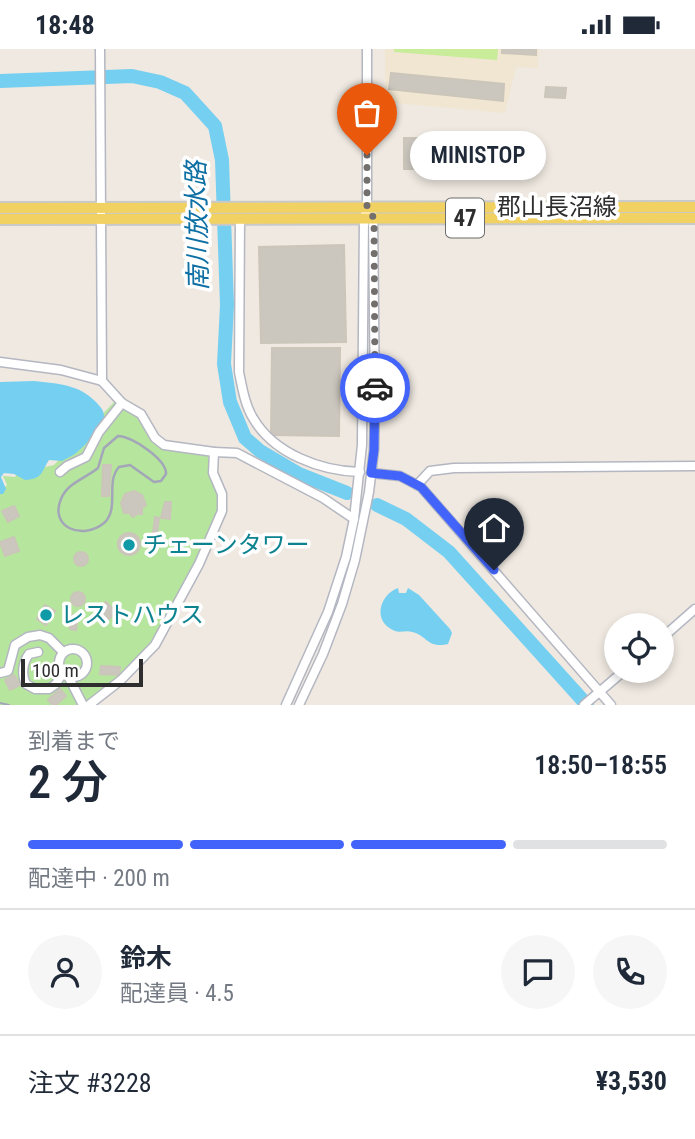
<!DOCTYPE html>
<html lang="ja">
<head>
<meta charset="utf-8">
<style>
	:root { --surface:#fff; --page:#f6f6f7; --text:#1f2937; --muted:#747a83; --line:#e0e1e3; --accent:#4264fb }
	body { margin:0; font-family:"Roboto Condensed","Noto Sans JP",sans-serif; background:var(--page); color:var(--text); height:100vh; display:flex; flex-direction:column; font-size:26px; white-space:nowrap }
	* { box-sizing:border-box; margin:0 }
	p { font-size:23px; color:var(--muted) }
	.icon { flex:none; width:38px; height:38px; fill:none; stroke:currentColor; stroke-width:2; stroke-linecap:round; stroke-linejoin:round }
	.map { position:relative; height:656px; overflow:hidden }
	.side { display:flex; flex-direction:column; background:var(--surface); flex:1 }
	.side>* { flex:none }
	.controls { position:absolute; left:604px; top:564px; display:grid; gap:14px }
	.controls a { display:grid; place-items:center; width:70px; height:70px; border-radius:50%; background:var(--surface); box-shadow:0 4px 10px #0003; font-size:35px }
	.scale { position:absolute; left:21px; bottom:18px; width:122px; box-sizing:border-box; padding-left:7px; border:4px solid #2e2e2e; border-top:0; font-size:19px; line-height:24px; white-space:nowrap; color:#2e2e2e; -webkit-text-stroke:5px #fff; paint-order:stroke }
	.pin { position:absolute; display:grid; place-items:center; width:60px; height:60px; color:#fff; margin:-72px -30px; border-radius:50% 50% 50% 0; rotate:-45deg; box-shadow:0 0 7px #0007 }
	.pin .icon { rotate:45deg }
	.courier { position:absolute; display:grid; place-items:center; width:70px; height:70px; margin:-35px; border:5px solid #4264fb; border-radius:50%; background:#fff; color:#222; box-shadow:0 2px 9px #0007 }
	.bubble { position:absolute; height:49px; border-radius:24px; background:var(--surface); box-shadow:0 4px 10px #0003; font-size:23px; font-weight:600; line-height:49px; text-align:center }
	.summary em { font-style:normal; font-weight:600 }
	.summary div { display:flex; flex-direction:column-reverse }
	.summary { display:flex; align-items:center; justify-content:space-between; height:119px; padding:0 28px }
	h1 { font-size:46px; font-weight:600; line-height:52px }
	.bar { display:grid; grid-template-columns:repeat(4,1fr); gap:10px 7px; align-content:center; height:84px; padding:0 28px }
	.bar i { height:9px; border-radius:5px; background:var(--line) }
	.bar .active { background:var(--accent) }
	.bar p { grid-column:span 4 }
	.line { display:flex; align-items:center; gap:18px; padding:0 28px; border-top:2px solid var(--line) }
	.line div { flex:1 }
	.round { display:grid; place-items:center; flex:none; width:74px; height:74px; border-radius:37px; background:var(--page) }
	.status { display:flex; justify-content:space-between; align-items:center; height:49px; padding:0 35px; background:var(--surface); direction:ltr }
	.status svg { height:19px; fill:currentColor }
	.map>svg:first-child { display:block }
	.education { fill:#f0e6d1 }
	.green { fill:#b6e59e }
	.pitch { fill:#c9ec9a }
	.water { fill:#75cff0 }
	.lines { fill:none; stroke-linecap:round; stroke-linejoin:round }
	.river { stroke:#75cff0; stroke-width:14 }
	.building { fill:#cbc7bf; stroke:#cbc5ba; stroke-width:2 }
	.minor-casing { stroke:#b4b7c1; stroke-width:11 }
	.major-casing { stroke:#c9c9c9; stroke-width:14 }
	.minor { stroke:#fff; stroke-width:8 }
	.major { stroke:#f2d163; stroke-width:10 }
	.tram { stroke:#a3a6b8; stroke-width:2 }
	.rail { stroke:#a3a6b8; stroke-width:2.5 }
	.done { stroke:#726f6d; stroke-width:7; stroke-dasharray:0 12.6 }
	.route { stroke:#4264fb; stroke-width:9 }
	.culture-dot { fill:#0f9aa8; stroke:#fff; stroke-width:2.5 }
	.labels { text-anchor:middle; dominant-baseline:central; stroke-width:7; stroke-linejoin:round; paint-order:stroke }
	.shield { fill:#fff; stroke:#6d6d6d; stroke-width:2 }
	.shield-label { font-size:23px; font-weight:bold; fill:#2e2e2e }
	.street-label { font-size:24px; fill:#2e2e2e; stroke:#fff }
	.culture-label { font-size:24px; fill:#0d838f; stroke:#fff; text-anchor:start }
	.water-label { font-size:26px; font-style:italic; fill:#0d6fa3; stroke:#fff }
</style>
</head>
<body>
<div class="status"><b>18:48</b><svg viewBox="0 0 49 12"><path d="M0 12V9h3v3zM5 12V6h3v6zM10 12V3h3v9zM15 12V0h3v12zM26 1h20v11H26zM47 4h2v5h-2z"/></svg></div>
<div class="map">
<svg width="695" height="656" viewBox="0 0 695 656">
	<rect width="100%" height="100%" fill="#efe9e1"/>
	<polygon class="education" points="385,0 539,0 538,19 516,18 505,64 385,53"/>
	<polygon class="green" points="114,353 134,364 149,386 208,406 211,427 220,447 217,474 153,596 136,614 85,656 0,656 0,443 7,436 3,427 15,428 18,424 54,416"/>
	<polygon class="pitch" points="394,0 498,0 497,11 394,3"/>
	<g class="water">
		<path d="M34,332C59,335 79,335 97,354C101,359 104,361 104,368L86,395L75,405L62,412L49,411C41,423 43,430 25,431L14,425L4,424L1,428L6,440L3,445H0V333Z"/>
		<path d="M398,539L399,544H406L408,539L419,546L450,580L452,584L448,595C427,600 427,586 412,583C407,581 400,584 395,582C372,573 379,546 398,539Z"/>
	</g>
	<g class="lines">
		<g class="river">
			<polyline points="0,32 132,27 160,33 185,44 215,77 222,111 227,256 224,315 230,353 245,389 260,402 299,425 347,444"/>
			<polyline points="377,456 406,470 449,503 587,656"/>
		</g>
	</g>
	<g class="building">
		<polygon points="502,0 536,0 536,6 502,4"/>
		<polygon points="391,24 504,35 503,52 389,40"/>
		<polygon points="546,38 566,39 565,49 545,48"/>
		<rect x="404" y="89" width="14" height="31"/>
		<polygon points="344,196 346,293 261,294 259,198"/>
		<polygon points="272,299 340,299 339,387 271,386"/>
		<polygon points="103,416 111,416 109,447 102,447"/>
		<polygon points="134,442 142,446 146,456 142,459 142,465 137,465 133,468 129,464 124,464 121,454 125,445"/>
		<polygon points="165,453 171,453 170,470 161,469"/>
		<polygon points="14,457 19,467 8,473 2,462"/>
		<polygon points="155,468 159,469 155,501 151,501"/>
		<circle cx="129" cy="495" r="11"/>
		<polygon points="14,488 19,502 5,507 0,493"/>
		<circle cx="81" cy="510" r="7"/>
		<circle cx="78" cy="550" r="7"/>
		<polygon points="106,553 116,563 105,574 95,564"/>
		<polygon points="45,556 55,562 46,576 37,570"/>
		<polygon points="68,565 74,566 73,570 78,567 76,581 70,580 70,575 67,575"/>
		<polygon points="101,617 120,618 119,626 100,625"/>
		<polygon points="14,626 20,636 10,641 5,631"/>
		<polygon points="60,640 66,647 56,656 53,656 48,651"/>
	</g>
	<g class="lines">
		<defs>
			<g id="minor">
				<polyline points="100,0 102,332"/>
				<path d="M240,170L239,323C242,338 245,356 253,369C274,405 321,422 360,423"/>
				<polyline points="0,313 61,321 102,332 122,354 141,365 155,389 164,396 214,403"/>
				<polyline points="60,423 67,417 86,408 99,383 122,354"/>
				<polyline points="371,424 400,427 421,438 611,656"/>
				<polyline points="417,436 430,422 454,419 695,417"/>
				<polyline points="662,589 695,560"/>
				<circle cx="73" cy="614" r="14"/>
				<path d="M38,603L29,605C23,613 21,625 26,635L35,640H49L56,635L63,623"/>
				<polyline points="0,624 8,622 15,596 28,588 40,586 49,589 63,603"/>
				<polyline points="68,627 83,656"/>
				<polyline points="89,656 121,631 155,596 199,515 222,462 222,445 213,424 214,403 237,404 323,449 354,470"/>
				<polyline points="286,656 328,563 346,508 354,470 362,396 364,169 367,159 367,0"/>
				<polyline points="299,656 323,605 342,555 355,511 369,443 374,401 375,356 373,167"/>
				<polyline points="584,656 625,621"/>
			</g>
			<g id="major">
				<polyline points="0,159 695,158"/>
				<polyline points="0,170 695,169"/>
			</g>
		</defs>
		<use href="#minor" class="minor-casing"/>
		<use href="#major" class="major-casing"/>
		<use href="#minor" class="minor"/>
		<use href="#major" class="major"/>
		<polyline class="tram" points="0,654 9,656"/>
		<path class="rail" d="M118,387C132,387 167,411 166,425L161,432L154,433L130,416L119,418C105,433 120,460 104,474C82,492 49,478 61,450C67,434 86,429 98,419L104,399Z"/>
	</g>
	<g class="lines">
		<polyline class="done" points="367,106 367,159 374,169 375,339"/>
		<polyline class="route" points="375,339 374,401 371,424 400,427 421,438 494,521"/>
	</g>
	<g class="culture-dot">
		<circle cx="129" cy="496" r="7"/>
		<circle cx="46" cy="566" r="7"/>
	</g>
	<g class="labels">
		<rect class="shield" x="446" y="149.5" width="38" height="39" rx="5"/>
		<g class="shield-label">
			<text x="465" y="169">47</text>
		</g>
		<g class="street-label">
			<text x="557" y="158">郡山長沼線</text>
		</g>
		<g class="culture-label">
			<text x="143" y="496">チェーンタワー</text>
			<text x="60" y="566">レストハウス</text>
		</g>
		<g class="water-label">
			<text transform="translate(197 177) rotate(-91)">南川放水路</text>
		</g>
	</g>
</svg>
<div class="controls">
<a><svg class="icon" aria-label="locate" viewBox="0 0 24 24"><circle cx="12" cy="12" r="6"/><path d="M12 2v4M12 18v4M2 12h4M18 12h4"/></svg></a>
</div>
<div class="scale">100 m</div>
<div class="pin" style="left:367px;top:106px;background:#ea580c"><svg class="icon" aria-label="bag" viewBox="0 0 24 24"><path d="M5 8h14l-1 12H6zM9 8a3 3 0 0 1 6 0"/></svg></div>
<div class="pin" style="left:494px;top:521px;background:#1f2937"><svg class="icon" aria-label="home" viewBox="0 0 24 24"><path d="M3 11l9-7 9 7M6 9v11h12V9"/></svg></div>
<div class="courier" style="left:375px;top:339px"><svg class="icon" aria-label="car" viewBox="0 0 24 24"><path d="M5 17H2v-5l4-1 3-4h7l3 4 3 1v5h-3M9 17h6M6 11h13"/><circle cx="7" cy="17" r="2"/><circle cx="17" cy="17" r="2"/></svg></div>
<div class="bubble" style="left:410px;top:82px;width:136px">MINISTOP</div>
</div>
<section class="side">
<div class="summary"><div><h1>2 分</h1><p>到着まで</p></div><em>18:50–18:55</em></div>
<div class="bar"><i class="active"></i><i class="active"></i><i class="active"></i><i></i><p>配達中 · 200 m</p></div>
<div class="line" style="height:126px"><a class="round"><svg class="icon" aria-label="person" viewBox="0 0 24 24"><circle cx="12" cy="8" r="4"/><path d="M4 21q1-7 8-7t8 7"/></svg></a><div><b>鈴木</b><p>配達員 · 4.5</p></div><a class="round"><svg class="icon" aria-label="chat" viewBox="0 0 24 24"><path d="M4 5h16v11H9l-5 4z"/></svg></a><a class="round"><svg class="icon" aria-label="phone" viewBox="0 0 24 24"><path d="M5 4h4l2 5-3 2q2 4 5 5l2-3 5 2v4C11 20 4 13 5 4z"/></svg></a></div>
<div class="line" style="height:91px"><div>注文 #3228</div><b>¥3,530</b></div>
</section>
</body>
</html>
